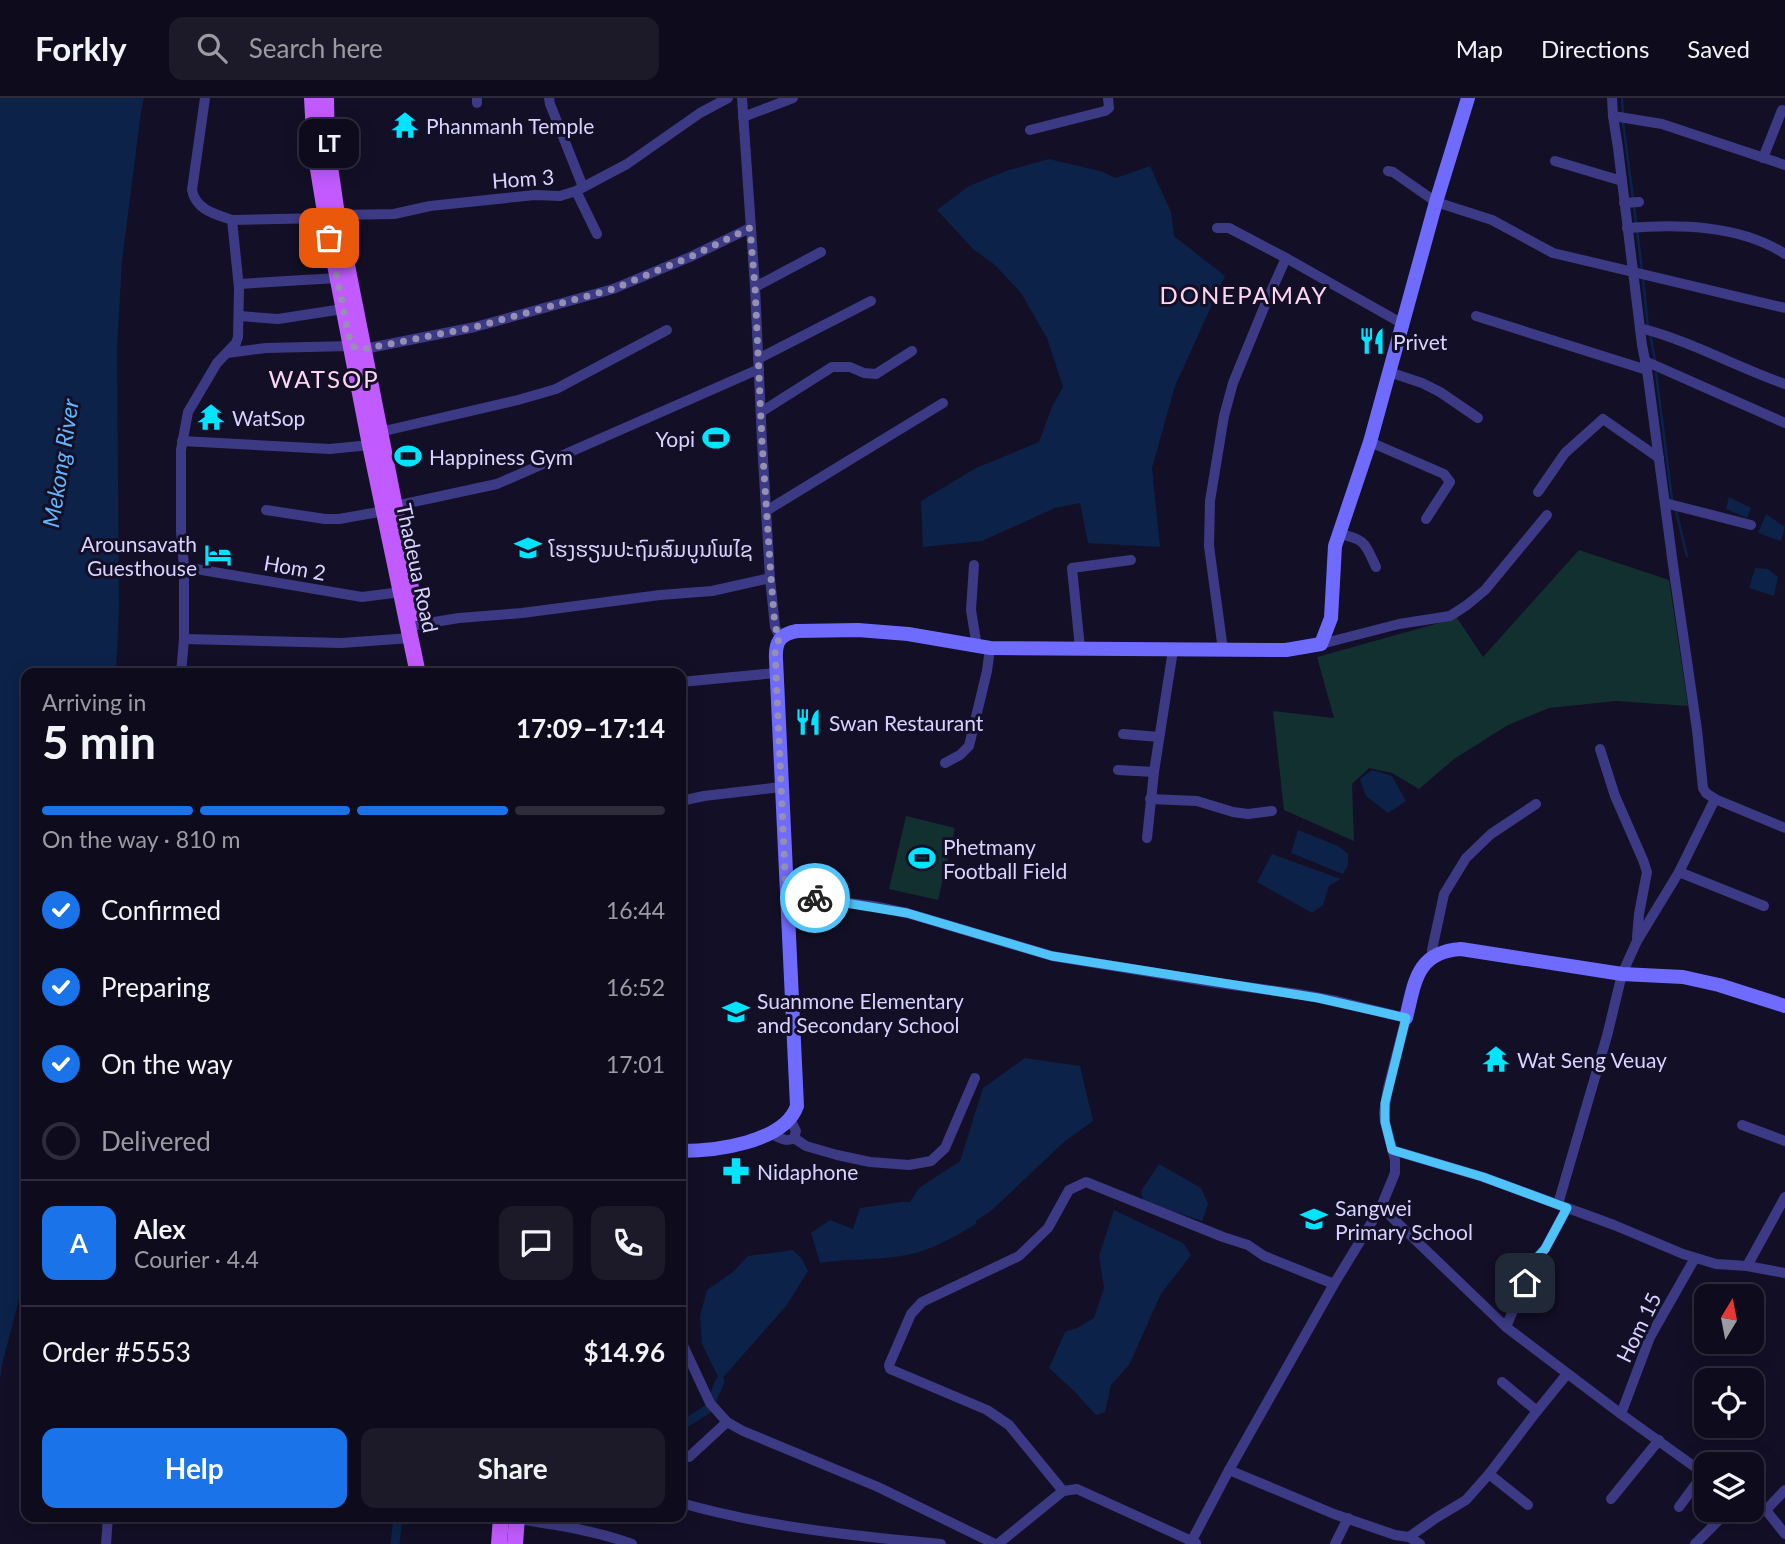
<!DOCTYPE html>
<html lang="en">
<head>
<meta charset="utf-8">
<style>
	:root { --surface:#0e0b1c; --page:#1c1929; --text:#f1f3f6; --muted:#9b9ba3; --line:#2e2b3b; --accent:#1a73e8 }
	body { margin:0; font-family:Lato,"Noto Sans Lao",sans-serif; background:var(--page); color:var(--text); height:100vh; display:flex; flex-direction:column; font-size:26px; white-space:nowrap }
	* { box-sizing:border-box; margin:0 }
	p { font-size:23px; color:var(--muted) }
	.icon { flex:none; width:38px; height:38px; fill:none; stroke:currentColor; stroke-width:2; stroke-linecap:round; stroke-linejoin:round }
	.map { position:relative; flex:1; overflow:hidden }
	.drawer { position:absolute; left:21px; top:570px; width:665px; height:854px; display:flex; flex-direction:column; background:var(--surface); border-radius:14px; box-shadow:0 4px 18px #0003,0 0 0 2px var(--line) }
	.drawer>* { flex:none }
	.needle { width:46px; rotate:10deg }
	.tools { position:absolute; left:1694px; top:1186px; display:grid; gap:14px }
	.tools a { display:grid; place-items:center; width:70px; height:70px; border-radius:14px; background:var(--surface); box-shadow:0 4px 18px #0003,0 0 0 2px var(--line); font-size:35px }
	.pin { position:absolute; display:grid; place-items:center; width:60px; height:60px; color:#fff; margin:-30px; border-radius:14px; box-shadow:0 4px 10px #0006 }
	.courier { position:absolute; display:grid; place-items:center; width:70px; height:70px; margin:-35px; border:5px solid #4fc3f7; border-radius:50%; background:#fff; color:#222; box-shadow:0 2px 9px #0007 }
	.bubble { position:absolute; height:49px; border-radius:14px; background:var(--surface); box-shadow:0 4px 18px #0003,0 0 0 2px var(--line); font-size:23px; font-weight:700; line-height:49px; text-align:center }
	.head em { font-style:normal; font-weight:700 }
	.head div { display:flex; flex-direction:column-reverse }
	.head { display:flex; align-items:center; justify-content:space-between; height:119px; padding:0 21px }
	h1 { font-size:46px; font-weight:700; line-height:52px }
	.bar { display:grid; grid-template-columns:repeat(4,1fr); gap:10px 7px; align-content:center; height:84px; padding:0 21px }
	.bar i { height:9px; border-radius:5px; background:var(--line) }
	.bar .on { background:var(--accent) }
	.bar p { grid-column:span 4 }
	.line { display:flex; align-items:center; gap:18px; padding:0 21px; border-top:2px solid var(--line) }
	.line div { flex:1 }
	.round { display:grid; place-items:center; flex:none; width:74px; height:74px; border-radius:14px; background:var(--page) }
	ol { padding:0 21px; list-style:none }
	li { display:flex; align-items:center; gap:21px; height:77px }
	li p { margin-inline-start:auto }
	li .icon { padding:7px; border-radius:50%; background:var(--accent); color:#fff; stroke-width:4 }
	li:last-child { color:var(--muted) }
	li i { width:38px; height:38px; border:4px solid var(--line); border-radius:50% }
	.button { display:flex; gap:14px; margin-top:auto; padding:14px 21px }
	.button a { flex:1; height:80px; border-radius:14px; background:var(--accent); color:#fff; font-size:28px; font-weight:700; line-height:80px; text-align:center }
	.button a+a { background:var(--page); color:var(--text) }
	header { display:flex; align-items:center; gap:42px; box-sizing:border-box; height:98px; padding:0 35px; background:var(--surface); border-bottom:2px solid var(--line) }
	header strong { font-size:33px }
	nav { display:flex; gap:38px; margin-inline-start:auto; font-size:24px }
	.search { width:490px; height:63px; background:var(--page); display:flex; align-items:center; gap:18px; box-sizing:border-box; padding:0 24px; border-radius:14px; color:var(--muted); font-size:26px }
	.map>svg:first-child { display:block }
	.green { fill:#12302f }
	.water { fill:#0c2248 }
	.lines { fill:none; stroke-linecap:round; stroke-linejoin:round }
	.stream { stroke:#0c2248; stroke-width:2.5 }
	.canal { stroke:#0c2248; stroke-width:9 }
	.street { stroke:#3d3a85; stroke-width:10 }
	.secondary { stroke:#6f6bff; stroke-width:14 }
	.primary { stroke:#c25bff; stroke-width:16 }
	.done { stroke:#948fb3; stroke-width:7; stroke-dasharray:0 12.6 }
	.route { stroke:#4fc3f7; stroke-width:9 }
	.labels { text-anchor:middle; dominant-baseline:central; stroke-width:6; stroke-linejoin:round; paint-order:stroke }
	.poi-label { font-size:21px; fill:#d9d4ff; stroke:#130f26; text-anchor:start }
	.street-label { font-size:21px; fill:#d9d4ff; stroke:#130f26 }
	.water-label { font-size:23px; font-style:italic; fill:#62b6ff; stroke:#130f26 }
	.quarter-label { font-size:24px; letter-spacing:2px; fill:#ffd6f0; stroke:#130f26 }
</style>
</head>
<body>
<header>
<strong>Forkly</strong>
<div class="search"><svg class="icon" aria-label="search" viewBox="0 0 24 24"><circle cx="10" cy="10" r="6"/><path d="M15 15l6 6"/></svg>Search here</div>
<nav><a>Map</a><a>Directions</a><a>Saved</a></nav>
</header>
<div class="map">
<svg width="1785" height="1446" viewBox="0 0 1785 1446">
	<rect width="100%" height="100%" fill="#130f26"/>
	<g class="green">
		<polygon points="1579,452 1669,482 1688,608 1616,603 1549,610 1508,627 1454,661 1419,691 1392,675 1369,670 1352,686 1354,743 1284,712 1273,613 1334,620 1317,559 1457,520 1483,559"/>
		<polygon points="906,718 955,730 938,802 889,791"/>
	</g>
	<g class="water">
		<polygon points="0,0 144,0 141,14 122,163 117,249 119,510 116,576 26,576 26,1174 2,1267 0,1282"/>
		<polygon points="1049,61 1100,73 1116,80 1150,68 1171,114 1174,138 1225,178 1175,288 1152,370 1160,449 1088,445 1080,405 1055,410 982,443 923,449 921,403 976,370 1039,344 1052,309 1063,289 1047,240 1021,195 995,167 973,151 937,112 969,88 1009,72"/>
		<polygon points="1729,399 1751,410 1747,420 1726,411"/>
		<polygon points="1766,416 1785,429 1781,443 1758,435"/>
		<polygon points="1755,470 1768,471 1778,479 1774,498 1749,490"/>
		<polygon points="1372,672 1392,678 1406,703 1388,715 1366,698 1360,681"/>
		<polygon points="1298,732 1338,748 1348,756 1348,767 1343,776 1291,755"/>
		<polygon points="1272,756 1341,781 1329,788 1323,807 1312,815 1257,784"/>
		<path d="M1025,960L1080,968L1093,1023L1065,1043L992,1112L976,1123V1126C954,1139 932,1152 907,1157C878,1163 849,1160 820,1165L811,1135L830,1122L853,1131L860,1110L901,1104H910L919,1090L960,1063L983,990Z"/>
		<polygon points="1159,1066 1201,1090 1208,1106 1202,1123 1143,1103 1141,1093"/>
		<polygon points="1114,1112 1183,1145 1191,1157 1161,1196 1129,1267 1111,1287 1105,1314 1096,1317 1074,1293 1049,1270 1065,1234 1077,1230 1094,1220 1104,1190 1099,1158"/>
		<polygon points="793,1152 802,1161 808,1173 786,1208 720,1283 702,1246 700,1218 707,1192 733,1174 748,1158"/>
	</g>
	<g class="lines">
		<g class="stream">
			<polyline points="1622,0 1623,18"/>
			<polyline points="1623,24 1633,101"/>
			<polyline points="1634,108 1636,125"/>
			<polyline points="1637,132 1642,173"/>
			<polyline points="1643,181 1648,230"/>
			<polyline points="1650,236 1655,262"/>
			<polyline points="1656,275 1672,401"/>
			<polyline points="1676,413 1687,458"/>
		</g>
		<g class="canal">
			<polyline points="713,1300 720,1283"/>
			<polyline points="681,1328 708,1311"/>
			<polyline points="395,1446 398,1419"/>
		</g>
		<g class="street">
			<polyline points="477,0 477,5"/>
			<polyline points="549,0 550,6 583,89"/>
			<polyline points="742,0 755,189 762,344 770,480 775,529 780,539"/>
			<polyline points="1613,18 1662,26 1785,67"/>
			<polyline points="743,19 793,0"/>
			<polyline points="1030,32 1105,13 1109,10 1108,0"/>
			<polyline points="1763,60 1782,12"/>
			<polyline points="1555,63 1622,83"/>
			<polyline points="1388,73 1393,74 1436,104 1492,122 1553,155 1785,210"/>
			<polyline points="576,93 597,136"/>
			<polyline points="1624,105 1639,104"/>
			<polyline points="337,117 394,116 430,108 535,97 560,98 576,93 627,66 700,15 728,0"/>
			<polyline points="232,122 326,120"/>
			<polyline points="1217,130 1229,130 1286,160 1403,226"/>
			<path d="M1627,130C1680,126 1740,127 1785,156"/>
			<polyline points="239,186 337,180"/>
			<polyline points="755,189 821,154"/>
			<polyline points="239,218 278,221 343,211"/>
			<polyline points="1476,218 1647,272"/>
			<path d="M1640,230C1691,243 1736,269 1785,286"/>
			<polyline points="227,255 266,250 350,248 364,251 475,229 613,191 690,159 750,130"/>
			<polyline points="758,261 871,203"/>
			<polyline points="1645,263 1785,325"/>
			<polyline points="1389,274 1422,285 1440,294 1478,320"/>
			<polyline points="761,314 832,269 850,269 864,275 876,276 912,253"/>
			<polyline points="380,334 518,302 556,291 667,232"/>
			<polyline points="182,343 330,351 370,347"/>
			<polyline points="1370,344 1444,376 1450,384 1426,421"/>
			<polyline points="1538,394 1565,355 1603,321 1659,360"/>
			<polyline points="1665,405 1751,427"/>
			<polyline points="395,408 497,386 759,271"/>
			<polyline points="266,412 325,421 339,421 384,413"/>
			<polyline points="766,413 943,305"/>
			<path d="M1339,436C1366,441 1365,446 1376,469"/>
			<polyline points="974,467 971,512 977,549"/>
			<polyline points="184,469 362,499 401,494"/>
			<polyline points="409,528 459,520 522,515 660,497 712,493 770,480"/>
			<polyline points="184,541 341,545 411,540"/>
			<polyline points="1321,546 1399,526 1450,518 1467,507 1485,492 1547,417"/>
			<polyline points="1080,550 1072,470 1131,462"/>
			<polyline points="1223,552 1209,448 1210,403 1224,318 1233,285 1265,207 1286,160"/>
			<path d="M181,576L184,541V469L181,433V352L188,314L217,265L236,245L238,239L239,190L232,122C215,116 196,112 192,92L205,0"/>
			<polyline points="681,584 776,575"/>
			<polyline points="1123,636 1159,639"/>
			<polyline points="1600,651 1615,698 1643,762 1647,774 1639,816 1637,839"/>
			<polyline points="945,665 960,657 969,648 987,573 990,550"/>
			<polyline points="1118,672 1154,674"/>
			<polyline points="1150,701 1197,703 1233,714 1248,716 1272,713"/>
			<polyline points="1715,701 1785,730"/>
			<polyline points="681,703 704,698 781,689"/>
			<polyline points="1147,740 1154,674 1173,552"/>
			<polyline points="1679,774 1764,808"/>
			<polyline points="786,797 873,808 907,815 1052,858 1217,885 1299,896 1337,903 1406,920 1388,990 1384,1015 1385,1024 1395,1062 1395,1075 1381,1109 1334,1186 1229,1372 1190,1446"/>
			<polyline points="1432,859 1432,852 1444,796 1466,760 1491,736 1536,706"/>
			<polyline points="1742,1027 1785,1043"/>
			<path d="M770,1035C778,1039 785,1045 794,1040L796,1033L790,1021"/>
			<polyline points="794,1040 806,1048 837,1057 870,1064 909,1067 931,1063 945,1050 975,980"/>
			<polyline points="1392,1052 1483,1079 1614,1127 1683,1156 1716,1166 1747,1168 1785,1175"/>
			<polyline points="1558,1106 1607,938 1622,876 1637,843 1679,774 1715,701 1706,695 1703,690 1697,632 1674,474 1647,272 1642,247 1618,50 1613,18 1612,0"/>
			<polyline points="1381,1109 1506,1229 1621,1316 1706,1377"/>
			<polyline points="1747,1168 1785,1099"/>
			<polyline points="1506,1229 1534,1163 1545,1151 1567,1110"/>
			<polyline points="681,1243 710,1305 727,1324 743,1333 878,1389 995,1446"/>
			<polyline points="1502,1284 1537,1313"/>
			<polyline points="1621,1316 1650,1239 1695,1160"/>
			<polyline points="689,1359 727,1324"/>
			<polyline points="1229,1372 1334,1416 1395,1437 1409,1439 1420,1446"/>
			<polyline points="1611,1401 1659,1342"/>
			<path d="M681,1405C766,1429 853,1438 941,1446"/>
			<polyline points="1528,1407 1489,1376 1537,1313 1567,1276"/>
			<polyline points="1679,1409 1704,1375"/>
			<polyline points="1752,1410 1762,1413 1766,1412 1785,1392"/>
			<polyline points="1766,1412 1785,1436"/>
			<path d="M517,1421C557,1427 593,1432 632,1446"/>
			<polyline points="1409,1439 1436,1420 1466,1402 1489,1376"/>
			<polyline points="1196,1445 1077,1391 1063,1393 1009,1327 987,1312 890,1271 889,1267 911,1216 922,1204 1019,1158 1048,1130 1069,1092 1086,1084 1223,1139 1248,1147 1264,1158 1334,1186"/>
			<polyline points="106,1446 108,1419"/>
			<polyline points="998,1446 1063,1393"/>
			<polyline points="1335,1446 1348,1420"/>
			<polyline points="1695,1446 1729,1412"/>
		</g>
		<g class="secondary">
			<path d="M1406,920C1415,884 1416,854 1461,851L1622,876L1683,879L1719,887L1785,908"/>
			<path d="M681,1053C714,1053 784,1045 797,1008L776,561C775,544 780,536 797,533L858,532L908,536L990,550L1286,552L1321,546L1331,520L1335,448L1370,344L1436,104L1468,0"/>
		</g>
		<g class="primary">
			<polyline points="312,0 315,53 326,120 370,347 418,576"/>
			<polyline points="326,0 327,48 337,117 416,515"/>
			<polyline points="499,1446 501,1419"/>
			<polyline points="515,1446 517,1419"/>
		</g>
	</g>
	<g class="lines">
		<polyline class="done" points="329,140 351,248 364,251 475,229 613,191 690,159 750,130 755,189 762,344 771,480 775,529 780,539 777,546 775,552 786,797 815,800"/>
		<polyline class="route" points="815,800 907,815 1052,858 1318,900 1406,920 1385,1005 1385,1024 1392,1052 1483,1079 1567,1110 1545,1151 1534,1163 1525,1185"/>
	</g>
	<defs>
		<symbol id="temple-bare" viewBox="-9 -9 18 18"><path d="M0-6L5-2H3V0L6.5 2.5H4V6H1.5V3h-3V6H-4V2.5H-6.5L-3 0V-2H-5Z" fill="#00e5ff" stroke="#130f26" stroke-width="2.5" paint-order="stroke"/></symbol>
		<symbol id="restaurant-bare" viewBox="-9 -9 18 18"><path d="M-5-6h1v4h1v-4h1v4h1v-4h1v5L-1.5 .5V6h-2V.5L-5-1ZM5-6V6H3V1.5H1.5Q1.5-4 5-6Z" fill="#00e5ff" stroke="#130f26" stroke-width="2.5" paint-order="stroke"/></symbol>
		<symbol id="stadium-bare" viewBox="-9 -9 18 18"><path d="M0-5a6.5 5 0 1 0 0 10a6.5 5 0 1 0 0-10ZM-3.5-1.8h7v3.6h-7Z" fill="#00e5ff" stroke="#130f26" stroke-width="2.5" paint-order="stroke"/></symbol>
		<symbol id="school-bare" viewBox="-9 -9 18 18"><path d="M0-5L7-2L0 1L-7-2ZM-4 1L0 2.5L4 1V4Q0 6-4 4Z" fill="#00e5ff" stroke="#130f26" stroke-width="2.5" paint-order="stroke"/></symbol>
		<symbol id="hotel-bare" viewBox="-9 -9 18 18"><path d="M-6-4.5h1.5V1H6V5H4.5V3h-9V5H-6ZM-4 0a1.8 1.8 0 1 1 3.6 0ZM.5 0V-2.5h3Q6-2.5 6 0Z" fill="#00e5ff" stroke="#130f26" stroke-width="2.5" paint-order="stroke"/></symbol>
		<symbol id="pharmacy-bare" viewBox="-9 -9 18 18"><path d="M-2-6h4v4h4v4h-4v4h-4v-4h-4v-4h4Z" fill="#00e5ff" stroke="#130f26" stroke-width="2.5" paint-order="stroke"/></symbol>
	</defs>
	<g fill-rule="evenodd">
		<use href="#temple-bare" x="386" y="8" width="38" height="38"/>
		<use href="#restaurant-bare" x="1353" y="224" width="38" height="38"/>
		<use href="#temple-bare" x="192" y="300" width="38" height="38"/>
		<use href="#stadium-bare" x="697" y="321" width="38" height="38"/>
		<use href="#stadium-bare" x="389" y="339" width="38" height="38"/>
		<use href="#school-bare" x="509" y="431" width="38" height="38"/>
		<use href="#hotel-bare" x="199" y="438" width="38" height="38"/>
		<use href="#restaurant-bare" x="789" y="605" width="38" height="38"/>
		<use href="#stadium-bare" x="903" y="741" width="38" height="38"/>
		<use href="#school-bare" x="717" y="895" width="38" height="38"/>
		<use href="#temple-bare" x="1477" y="942" width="38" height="38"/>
		<use href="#pharmacy-bare" x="717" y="1054" width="38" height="38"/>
		<use href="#school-bare" x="1295" y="1102" width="38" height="38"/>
	</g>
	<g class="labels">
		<g class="poi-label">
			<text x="426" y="27">Phanmanh Temple</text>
			<text x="1393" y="243">Privet</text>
			<text x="232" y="319">WatSop</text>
			<text x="695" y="340" text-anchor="end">Yopi</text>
			<text x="429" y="358">Happiness Gym</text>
			<text x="197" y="445" text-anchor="end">Arounsavath<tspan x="197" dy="24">Guesthouse</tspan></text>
			<text x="549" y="450">ໂຮງຮຽນປະຖົມສົມບູນໂພໄຊ</text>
			<text x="829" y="624">Swan Restaurant</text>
			<text x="943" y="748">Phetmany<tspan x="943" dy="24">Football Field</tspan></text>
			<text x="757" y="902">Suanmone Elementary<tspan x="757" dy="24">and Secondary School</tspan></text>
			<text x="1517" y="961">Wat Seng Veuay</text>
			<text x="757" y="1073">Nidaphone</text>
			<text x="1335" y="1109">Sangwei<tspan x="1335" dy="24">Primary School</tspan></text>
		</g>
		<g class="street-label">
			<text transform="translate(523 80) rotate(-4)">Hom 3</text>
			<text transform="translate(295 469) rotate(10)">Hom 2</text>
			<text transform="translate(418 470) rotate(78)">Thadeua Road</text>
			<text transform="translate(1638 1229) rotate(-64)">Hom 15</text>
		</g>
		<g class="water-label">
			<text transform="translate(60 365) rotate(-81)">Mekong River</text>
		</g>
		<g class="quarter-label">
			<text x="1244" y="196">DONEPAMAY</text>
			<text x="324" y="280">WATSOP</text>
		</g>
	</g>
</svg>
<div class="tools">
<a><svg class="needle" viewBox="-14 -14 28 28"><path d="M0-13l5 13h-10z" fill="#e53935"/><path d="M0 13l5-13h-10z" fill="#9b9ba3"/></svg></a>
<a><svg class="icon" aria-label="locate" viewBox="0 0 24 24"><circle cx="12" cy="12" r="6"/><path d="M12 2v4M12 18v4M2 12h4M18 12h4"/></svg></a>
<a><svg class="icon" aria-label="layers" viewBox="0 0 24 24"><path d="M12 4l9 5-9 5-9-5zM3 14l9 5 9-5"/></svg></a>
</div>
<div class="pin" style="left:329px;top:140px;background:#ea580c"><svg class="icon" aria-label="bag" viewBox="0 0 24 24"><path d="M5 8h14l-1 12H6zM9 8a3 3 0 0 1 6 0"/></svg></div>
<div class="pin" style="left:1525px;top:1185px;background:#1f2937"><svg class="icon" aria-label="home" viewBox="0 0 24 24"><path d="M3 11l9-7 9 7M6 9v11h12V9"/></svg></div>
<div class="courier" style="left:815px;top:800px"><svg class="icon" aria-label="bike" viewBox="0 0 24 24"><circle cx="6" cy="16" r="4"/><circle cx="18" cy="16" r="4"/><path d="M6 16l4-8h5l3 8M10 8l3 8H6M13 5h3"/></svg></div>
<div class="bubble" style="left:299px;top:21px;width:60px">LT</div>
<section class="drawer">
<div class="head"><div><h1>5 min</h1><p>Arriving in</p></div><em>17:09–17:14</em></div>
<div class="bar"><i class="on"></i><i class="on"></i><i class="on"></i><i></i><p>On the way · 810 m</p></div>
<ol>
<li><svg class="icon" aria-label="check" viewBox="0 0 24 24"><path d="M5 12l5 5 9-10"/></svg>Confirmed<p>16:44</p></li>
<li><svg class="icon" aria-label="check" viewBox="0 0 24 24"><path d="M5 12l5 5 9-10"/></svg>Preparing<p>16:52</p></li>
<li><svg class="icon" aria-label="check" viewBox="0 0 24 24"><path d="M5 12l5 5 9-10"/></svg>On the way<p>17:01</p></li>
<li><i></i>Delivered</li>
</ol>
<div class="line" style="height:126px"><b class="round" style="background:var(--accent);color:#fff">A</b><div><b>Alex</b><p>Courier · 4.4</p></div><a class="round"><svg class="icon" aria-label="chat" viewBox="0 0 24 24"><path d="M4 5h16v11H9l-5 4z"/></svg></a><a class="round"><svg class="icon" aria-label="phone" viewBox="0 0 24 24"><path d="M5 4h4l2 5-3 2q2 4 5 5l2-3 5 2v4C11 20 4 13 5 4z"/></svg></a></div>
<div class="line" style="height:91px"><div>Order #5553</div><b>$14.96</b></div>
<div class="button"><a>Help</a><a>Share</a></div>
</section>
</div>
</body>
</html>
